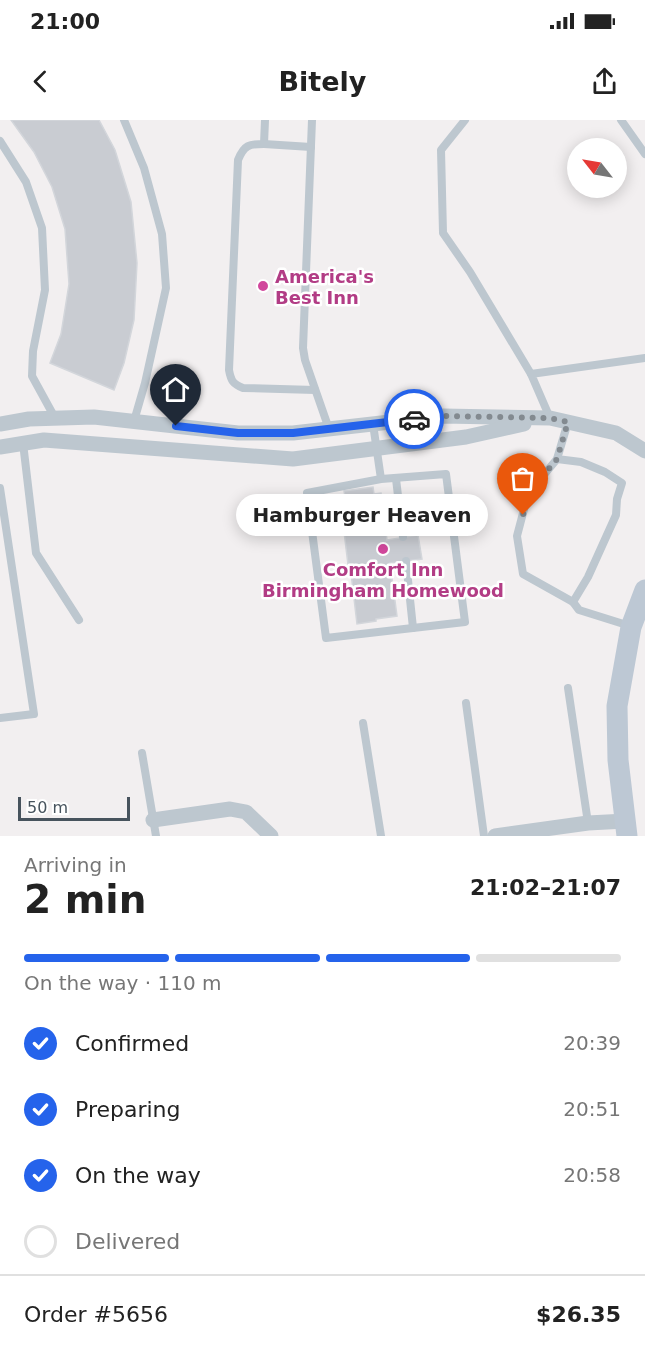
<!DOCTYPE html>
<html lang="en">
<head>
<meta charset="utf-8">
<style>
	:root { --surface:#fff; --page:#f2f2f2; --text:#222; --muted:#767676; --line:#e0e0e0; --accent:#2563eb }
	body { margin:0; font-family:"DejaVu Sans",sans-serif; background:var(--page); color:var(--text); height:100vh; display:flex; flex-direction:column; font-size:22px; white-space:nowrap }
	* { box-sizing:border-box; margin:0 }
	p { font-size:20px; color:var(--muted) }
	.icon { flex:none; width:33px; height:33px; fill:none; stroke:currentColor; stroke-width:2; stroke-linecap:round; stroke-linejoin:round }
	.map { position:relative; height:716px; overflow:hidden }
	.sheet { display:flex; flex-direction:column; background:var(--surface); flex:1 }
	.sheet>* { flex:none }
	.needle { width:39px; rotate:301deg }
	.tools { position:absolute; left:567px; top:18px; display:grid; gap:12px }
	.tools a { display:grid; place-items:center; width:60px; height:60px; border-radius:50%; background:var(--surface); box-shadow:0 3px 15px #0003; font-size:30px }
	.scale { position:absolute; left:18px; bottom:15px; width:112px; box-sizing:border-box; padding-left:6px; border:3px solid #47535d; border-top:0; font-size:16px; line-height:21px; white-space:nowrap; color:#47535d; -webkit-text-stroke:4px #fff; paint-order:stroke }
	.pin { position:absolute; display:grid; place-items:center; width:51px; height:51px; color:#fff; margin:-62px -26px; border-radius:50% 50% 50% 0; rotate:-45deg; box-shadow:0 0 6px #0007 }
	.pin .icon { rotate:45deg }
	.courier { position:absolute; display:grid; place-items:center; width:60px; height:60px; margin:-30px; border:4px solid #2563eb; border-radius:50%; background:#fff; color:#222; box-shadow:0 2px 8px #0007 }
	.bubble { position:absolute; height:42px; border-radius:21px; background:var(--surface); box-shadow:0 3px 15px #0003; font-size:20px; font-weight:600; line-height:42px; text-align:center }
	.head em { font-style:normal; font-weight:600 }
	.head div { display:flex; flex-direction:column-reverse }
	.head { display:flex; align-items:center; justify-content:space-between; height:102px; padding:0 24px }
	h1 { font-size:39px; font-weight:600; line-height:45px }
	.bar { display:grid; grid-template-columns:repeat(4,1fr); gap:9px 6px; align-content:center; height:72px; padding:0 24px }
	.bar i { height:8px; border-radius:4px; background:var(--line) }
	.bar .active { background:var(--accent) }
	.bar p { grid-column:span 4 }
	.line { display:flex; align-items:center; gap:15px; padding:0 24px; border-top:2px solid var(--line) }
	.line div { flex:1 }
	ol { padding:0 24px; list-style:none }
	li { display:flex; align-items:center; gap:18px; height:66px }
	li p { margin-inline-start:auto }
	li .icon { padding:6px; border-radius:50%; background:var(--accent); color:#fff; stroke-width:4 }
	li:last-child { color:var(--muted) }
	li i { width:33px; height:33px; border:3px solid var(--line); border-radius:50% }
	.status { display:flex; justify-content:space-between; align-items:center; height:42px; padding:0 30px; background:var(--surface); direction:ltr }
	.status svg { height:16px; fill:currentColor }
	header { display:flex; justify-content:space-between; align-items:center; height:78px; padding:0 24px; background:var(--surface); font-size:27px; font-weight:600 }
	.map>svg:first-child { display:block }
	.building { fill:#c9ccd2; stroke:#d3d6db; stroke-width:1.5 }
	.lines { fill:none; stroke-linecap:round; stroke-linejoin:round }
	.lane { stroke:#bdc7cf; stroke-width:8 }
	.street { stroke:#bdc7cf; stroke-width:15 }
	.secondary { stroke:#bdc8d4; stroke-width:21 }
	.done { stroke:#838a90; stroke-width:6; stroke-dasharray:0 10.8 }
	.route { stroke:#2563eb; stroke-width:8 }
	.hotel-dot { fill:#d1479c; stroke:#fff; stroke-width:2 }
	.labels { text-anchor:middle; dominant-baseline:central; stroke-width:5; stroke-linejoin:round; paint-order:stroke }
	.hotel-label { font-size:18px; font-weight:bold; fill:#b23c85; stroke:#fff; text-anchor:start }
</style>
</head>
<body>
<div class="status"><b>21:00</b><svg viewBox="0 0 49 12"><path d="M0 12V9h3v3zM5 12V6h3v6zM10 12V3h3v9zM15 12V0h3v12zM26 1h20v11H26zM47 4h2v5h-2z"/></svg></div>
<header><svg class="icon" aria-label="back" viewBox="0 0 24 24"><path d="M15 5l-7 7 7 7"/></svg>Bitely<svg class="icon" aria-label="share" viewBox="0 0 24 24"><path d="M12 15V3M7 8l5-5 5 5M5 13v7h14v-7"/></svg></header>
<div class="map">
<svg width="645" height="716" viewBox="0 0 645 716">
	<rect width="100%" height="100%" fill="#f2eff0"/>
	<g class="building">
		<polygon points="11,0 99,0 115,30 131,82 137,143 134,200 124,243 114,270 50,243 61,214 69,164 65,109 52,67 34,32"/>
		<polygon points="373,367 374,374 381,373 387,420 418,415 422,439 390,443 397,496 376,499 376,501 357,504 351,453 349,453 340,378 345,377 344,371"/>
	</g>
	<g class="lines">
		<g class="lane">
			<polyline points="124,0 144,48 162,114 166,168 145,263 134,301"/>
			<path d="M265,0L264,24C249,24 244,25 238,40L229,250C231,261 233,264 243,268L315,270"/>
			<polyline points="312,0 303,228 305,240 329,309"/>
			<polyline points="465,0 441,30 443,113 470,152 531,254"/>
			<polyline points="621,0 645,34"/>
			<polyline points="0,21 26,62 42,108 45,170 33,231 32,256 55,298"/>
			<polyline points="264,24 311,27"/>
			<polyline points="550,298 531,254 645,238"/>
			<polyline points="568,302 557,339 581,342 605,352 622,363 617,379 616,395 588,457 573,482 579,490 630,506"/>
			<polyline points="373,304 381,359 307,373 326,518 465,502 446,354 381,359"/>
			<polyline points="23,323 36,433 79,500"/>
			<polyline points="557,339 528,374 517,416 523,454 573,482"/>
			<polyline points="396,359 403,417"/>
			<polyline points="0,368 34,594 0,598"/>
			<polyline points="406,441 413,508"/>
			<polyline points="568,568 588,703"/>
			<polyline points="466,583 484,716"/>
			<polyline points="363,603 381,716"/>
			<polyline points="142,633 156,716"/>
		</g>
		<g class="street">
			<polyline points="0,304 29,299 94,297 238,313 293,313 443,296 550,298 616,313 645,331"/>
			<polyline points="0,327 44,320 293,339 466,317 524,304"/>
			<polyline points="153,700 230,689 246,692 271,716"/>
			<polyline points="495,716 588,703 626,701"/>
		</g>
		<polyline class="secondary" points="627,716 618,640 617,586 631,507 645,470"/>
	</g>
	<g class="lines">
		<polyline class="done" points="414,299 443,296 550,298 568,302 557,339 528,374 523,395"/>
		<polyline class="route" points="176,306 238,313 293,313 414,299"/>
	</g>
	<g class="hotel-dot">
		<circle cx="263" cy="166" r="6"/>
		<circle cx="383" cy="429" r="6"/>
	</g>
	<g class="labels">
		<g class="hotel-label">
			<text x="275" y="156">America's<tspan x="275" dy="21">Best Inn</tspan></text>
			<text x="383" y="449" text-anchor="middle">Comfort Inn<tspan x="383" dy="21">Birmingham Homewood</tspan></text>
		</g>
	</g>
</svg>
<div class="tools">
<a><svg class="needle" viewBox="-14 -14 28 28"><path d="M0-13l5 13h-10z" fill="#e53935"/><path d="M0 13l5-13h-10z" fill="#767676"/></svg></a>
</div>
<div class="scale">50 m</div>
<div class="pin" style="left:523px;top:395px;background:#ea580c"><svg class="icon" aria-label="bag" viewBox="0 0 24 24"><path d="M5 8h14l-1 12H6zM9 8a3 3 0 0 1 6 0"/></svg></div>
<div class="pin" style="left:176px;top:306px;background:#1f2937"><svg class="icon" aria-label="home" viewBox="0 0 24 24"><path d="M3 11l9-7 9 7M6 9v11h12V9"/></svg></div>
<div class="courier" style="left:414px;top:299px"><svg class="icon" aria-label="car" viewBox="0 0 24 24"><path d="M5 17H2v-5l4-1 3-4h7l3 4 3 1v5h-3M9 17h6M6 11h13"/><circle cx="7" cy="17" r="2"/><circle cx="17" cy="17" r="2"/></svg></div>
<div class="bubble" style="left:236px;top:374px;width:252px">Hamburger Heaven</div>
</div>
<section class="sheet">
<div class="head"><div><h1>2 min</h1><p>Arriving in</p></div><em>21:02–21:07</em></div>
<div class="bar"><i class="active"></i><i class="active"></i><i class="active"></i><i></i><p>On the way · 110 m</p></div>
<ol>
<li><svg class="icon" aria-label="check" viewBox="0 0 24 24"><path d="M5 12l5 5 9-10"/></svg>Confirmed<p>20:39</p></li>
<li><svg class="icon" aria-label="check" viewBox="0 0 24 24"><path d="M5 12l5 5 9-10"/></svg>Preparing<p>20:51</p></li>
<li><svg class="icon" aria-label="check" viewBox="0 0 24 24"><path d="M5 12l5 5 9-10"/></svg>On the way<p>20:58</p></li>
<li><i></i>Delivered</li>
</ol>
<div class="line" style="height:78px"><div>Order #5656</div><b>$26.35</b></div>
</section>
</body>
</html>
